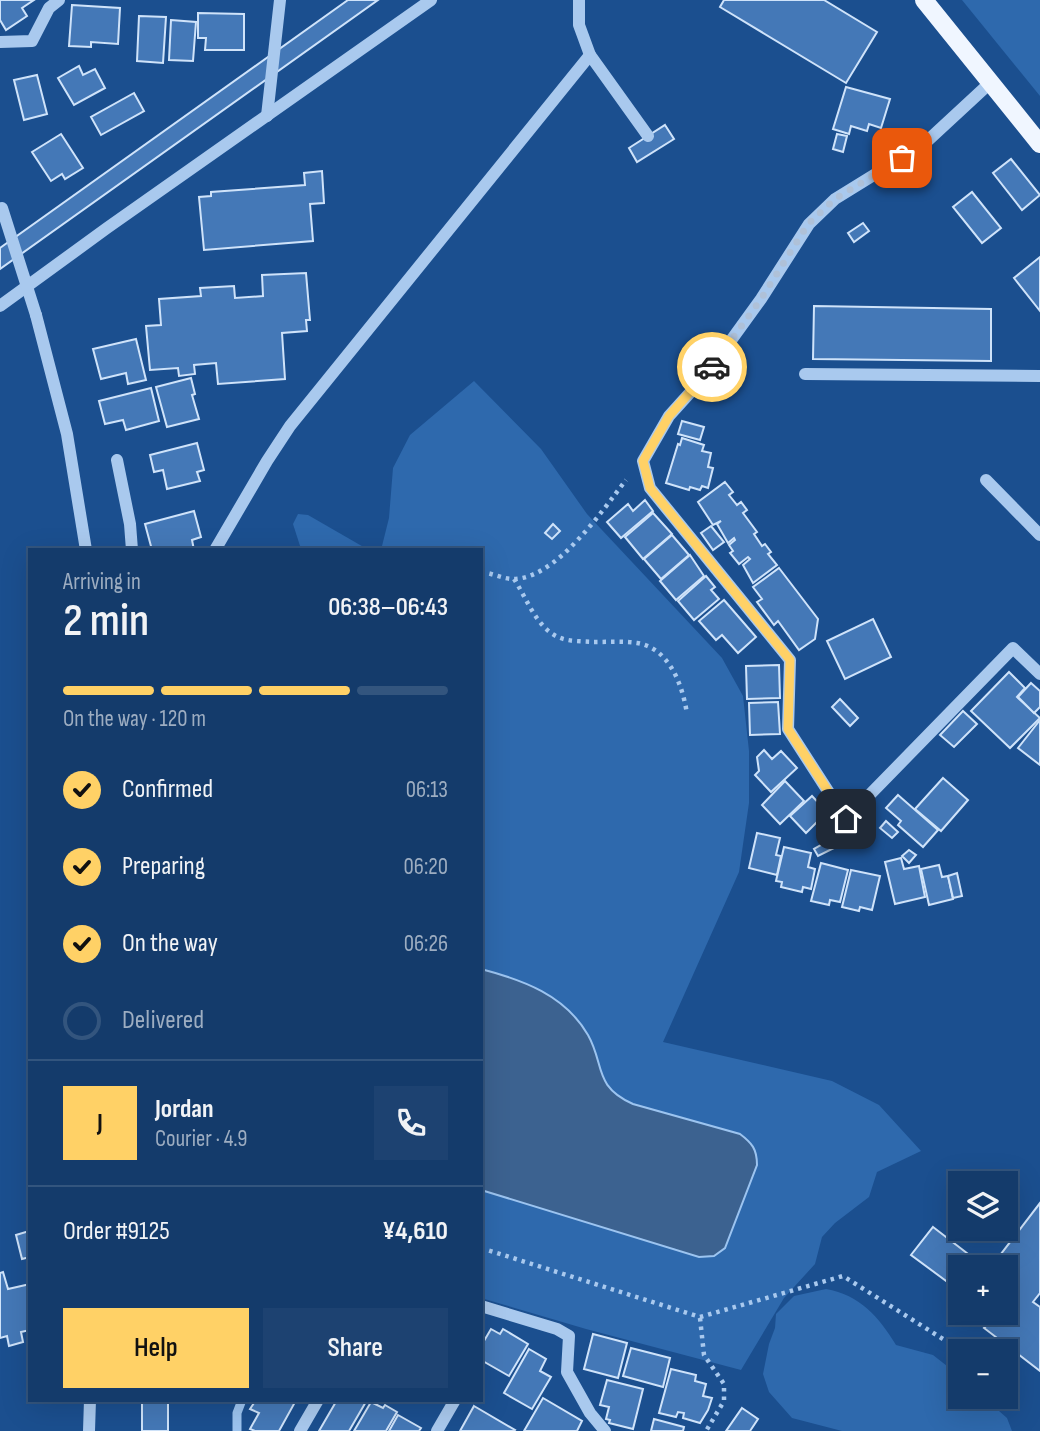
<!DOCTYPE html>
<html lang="en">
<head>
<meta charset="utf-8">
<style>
	:root { --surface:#143b6b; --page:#1d4271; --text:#f1f3f6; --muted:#9dadc1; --line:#33557e; --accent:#ffd166 }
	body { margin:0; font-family:"Sofia Sans Condensed",sans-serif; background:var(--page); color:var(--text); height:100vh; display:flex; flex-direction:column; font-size:26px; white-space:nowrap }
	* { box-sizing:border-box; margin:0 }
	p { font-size:23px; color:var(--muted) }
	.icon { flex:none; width:38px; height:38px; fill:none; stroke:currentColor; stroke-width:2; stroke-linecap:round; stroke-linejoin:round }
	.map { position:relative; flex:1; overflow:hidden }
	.panel { position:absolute; left:28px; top:548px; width:455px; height:854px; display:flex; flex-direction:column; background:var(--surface); border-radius:0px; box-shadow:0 7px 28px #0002,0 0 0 2px var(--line) }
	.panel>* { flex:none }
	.buttons { position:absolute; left:948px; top:1171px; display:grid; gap:14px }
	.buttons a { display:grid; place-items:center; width:70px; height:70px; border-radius:0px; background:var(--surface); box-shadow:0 7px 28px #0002,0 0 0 2px var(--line); font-size:35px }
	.pin { position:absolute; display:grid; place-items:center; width:60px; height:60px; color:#fff; margin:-30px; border-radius:14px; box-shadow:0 4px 10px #0006 }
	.courier { position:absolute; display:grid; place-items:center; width:70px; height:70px; margin:-35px; border:5px solid #ffd166; border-radius:50%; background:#fff; color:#222; box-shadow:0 2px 9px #0007 }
	.headline em { font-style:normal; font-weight:600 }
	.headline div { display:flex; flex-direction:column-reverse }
	.headline { display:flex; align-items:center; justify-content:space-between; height:119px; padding:0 35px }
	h1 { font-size:46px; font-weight:600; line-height:52px }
	.bar { display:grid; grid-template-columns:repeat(4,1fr); gap:10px 7px; align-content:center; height:84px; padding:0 35px }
	.bar i { height:9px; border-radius:5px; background:var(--line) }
	.bar .selected { background:var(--accent) }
	.bar p { grid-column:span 4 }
	.line { display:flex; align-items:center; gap:18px; padding:0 35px; border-top:2px solid var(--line) }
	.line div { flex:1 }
	.round { display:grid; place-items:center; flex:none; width:74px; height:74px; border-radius:0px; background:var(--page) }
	ol { padding:0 35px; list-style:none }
	li { display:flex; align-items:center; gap:21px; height:77px }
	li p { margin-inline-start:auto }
	li .icon { padding:7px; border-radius:50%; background:var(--accent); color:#111; stroke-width:4 }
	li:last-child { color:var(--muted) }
	li i { width:38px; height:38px; border:4px solid var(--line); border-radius:50% }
	.primary-button { display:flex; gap:14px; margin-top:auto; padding:14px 35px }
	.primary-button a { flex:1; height:80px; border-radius:0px; background:var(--accent); color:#111; font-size:28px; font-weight:600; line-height:80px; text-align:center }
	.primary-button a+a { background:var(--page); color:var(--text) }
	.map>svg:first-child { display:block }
	.green { fill:#2e69ad }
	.water { fill:#3c6290; stroke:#9cc4f0; stroke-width:2 }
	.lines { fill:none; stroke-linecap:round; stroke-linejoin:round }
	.stream { stroke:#9cc4f0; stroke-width:9 }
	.building { fill:#4478b7; stroke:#cfe3fa; stroke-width:2 }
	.path { stroke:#a9c9ee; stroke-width:4.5; stroke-dasharray:3.5 5; stroke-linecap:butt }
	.minor { stroke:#a9c9ee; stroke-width:12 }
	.major { stroke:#f0f6ff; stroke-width:18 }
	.minor-bridge { stroke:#a9c9ee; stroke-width:12 }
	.done { stroke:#afc1d8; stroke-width:7; stroke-dasharray:0 12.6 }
	.route { stroke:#ffd166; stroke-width:9 }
</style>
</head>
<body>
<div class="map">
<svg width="1040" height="1431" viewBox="0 0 1040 1431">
	<rect width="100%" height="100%" fill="#1b4f8f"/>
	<g class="green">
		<polygon points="962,0 1040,0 1040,96"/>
		<polygon points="474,381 541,449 587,514 722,658 743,696 749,751 749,803 739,872 663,1042 832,1081 879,1105 921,1151 877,1172 869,1197 835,1223 822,1237 815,1264 784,1298 741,1370 586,1329 481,1298 481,550 381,550 389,518 393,468 410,435"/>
		<polygon points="298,514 308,515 367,549 301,549 293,524"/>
		<path d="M826,1289C860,1295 879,1317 896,1345L933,1355L961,1377V1396L983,1397L1007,1418L1012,1431H842L792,1418L769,1392L763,1374L769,1344L775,1328L776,1314L794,1296Z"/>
	</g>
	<path class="water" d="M481,969C523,980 565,995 588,1035C605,1065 593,1086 633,1104L740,1134C752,1143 757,1149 757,1165L725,1248L714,1256L699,1257L481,1190Z"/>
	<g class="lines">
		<polyline class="stream" points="237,1431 237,1413 242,1400"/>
	</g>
	<g class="building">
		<polygon points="0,0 34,0 22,8 27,16 6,30 0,20"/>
		<polygon points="348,0 378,0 0,269 0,248"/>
		<polygon points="724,0 824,0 877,32 846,83 720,7"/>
		<polygon points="72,5 120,8 118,44 91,42 91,47 69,46"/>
		<polygon points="198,13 244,14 244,50 205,50 206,38 198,38"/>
		<polygon points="139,16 166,17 163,63 137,61"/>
		<polygon points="171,20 196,22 193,61 169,60"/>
		<polygon points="79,66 83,75 95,69 105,88 74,105 58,78"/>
		<polygon points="37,75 47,114 24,120 14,80"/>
		<polygon points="846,87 890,99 881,128 869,124 867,131 851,126 849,134 833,129"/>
		<polygon points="134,93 144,111 101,135 91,117"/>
		<polygon points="665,125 674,139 637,162 629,148"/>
		<polygon points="61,134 83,168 65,179 62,174 51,181 32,152"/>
		<polygon points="837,134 847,136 843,152 833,149"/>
		<polygon points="1011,159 1040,195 1022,210 993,173"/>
		<polygon points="322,171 324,203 310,204 313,241 204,250 199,197 211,196 211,192 305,185 304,173"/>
		<polygon points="972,192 1001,228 982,243 953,207"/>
		<polygon points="863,223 869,231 854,242 848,233"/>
		<polygon points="1040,257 1040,311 1014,278"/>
		<polygon points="306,273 310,320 306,320 307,331 282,333 285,379 218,384 216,363 194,365 195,374 179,376 178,368 150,370 146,326 161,325 159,299 201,296 200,288 234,286 235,298 263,296 262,275"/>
		<polygon points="814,306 991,309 991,361 813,359"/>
		<polygon points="136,339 146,380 128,384 126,373 101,379 93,349"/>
		<polygon points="191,378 195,394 192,395 199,419 167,427 156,387"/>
		<polygon points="151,388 159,421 126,430 123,420 105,424 99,401"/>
		<polygon points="682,421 704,427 700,440 678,434"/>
		<polygon points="682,438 704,445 702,451 711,453 708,467 713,468 708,488 702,486 700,490 690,487 689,490 666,483 678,444 680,445"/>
		<polygon points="197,443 204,470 197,472 200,481 167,489 163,470 154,472 150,455"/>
		<polygon points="725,482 733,492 729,495 737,505 741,502 747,510 743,513 757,532 754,534 762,546 765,544 771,552 768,554 777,565 753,583 743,565 750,559 748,557 739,564 730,553 733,551 729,545 735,540 734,538 728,543 717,524 721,521 713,525 698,502"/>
		<polygon points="645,500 653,511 621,538 607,522 628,504 633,511"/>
		<polygon points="194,511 201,537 192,540 194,550 152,550 145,524"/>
		<polygon points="653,513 672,534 643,559 625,537"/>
		<polygon points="553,524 560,531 552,539 545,533"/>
		<polygon points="711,526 724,542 713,550 701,533"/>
		<polygon points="672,535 689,555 661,579 644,559"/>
		<polygon points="690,555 704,576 676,600 660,581"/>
		<polygon points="779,568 818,619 815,639 799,650 778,621 774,625 757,602 762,599 753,587"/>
		<polygon points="706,576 715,587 711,590 719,599 694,620 678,601"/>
		<polygon points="724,600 756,637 738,653 722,635 716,640 699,621"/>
		<polygon points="873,619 891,657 845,679 827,641"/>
		<polygon points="779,665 780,698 747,699 746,666"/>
		<polygon points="1009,672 1025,688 1017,697 1040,718 1010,748 971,711"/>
		<polygon points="1031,683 1040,691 1040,707 1034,713 1018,697"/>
		<polygon points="840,699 858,718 850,726 832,707"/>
		<polygon points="778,702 780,734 750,735 749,703"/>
		<polygon points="963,711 977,724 954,747 940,735"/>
		<polygon points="1040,720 1040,765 1018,748"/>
		<polygon points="764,750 772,759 781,751 797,768 771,792 755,775 759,771 757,757"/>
		<polygon points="943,778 968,800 941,831 915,809"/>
		<polygon points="785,781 804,801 780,824 762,805"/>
		<polygon points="898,795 938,830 923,847 898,825 901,821 886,808"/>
		<polygon points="812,796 827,812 806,833 790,816"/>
		<polygon points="886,821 898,832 892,838 880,828"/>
		<polygon points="757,833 780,838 776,855 781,856 777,875 749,868"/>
		<polygon points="830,840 834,848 818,856 814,849"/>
		<polygon points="784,847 811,853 808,867 815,869 811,889 803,887 802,892 781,887 782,882 776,881"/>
		<polygon points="909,850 916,855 909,863 902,856"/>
		<polygon points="901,858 904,869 919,866 925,897 895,904 885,862"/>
		<polygon points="821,863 848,870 840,902 830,900 829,905 811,901"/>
		<polygon points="939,865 942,877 948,876 953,899 929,905 921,869"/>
		<polygon points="851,870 880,876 872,910 860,907 859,911 842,907"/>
		<polygon points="957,873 962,896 953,898 948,876"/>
		<polygon points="1040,1203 1040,1293 1033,1302 1040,1307 1040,1371 984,1328 987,1325 971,1312 1006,1312 1006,1267 991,1267"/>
		<polygon points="933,1227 985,1267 961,1267 961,1292 911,1255"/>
		<polygon points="29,1231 30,1257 22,1259 16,1235"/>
		<polygon points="3,1272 8,1289 30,1284 30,1330 21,1332 23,1342 9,1346 7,1336 0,1338 0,1273"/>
		<polygon points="491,1329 500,1334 503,1329 528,1344 509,1376 481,1360 481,1346"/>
		<polygon points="593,1334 627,1343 618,1378 584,1369"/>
		<polygon points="631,1348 670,1358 663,1387 623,1376"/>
		<polygon points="529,1349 546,1359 540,1371 551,1377 532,1409 504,1393"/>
		<polygon points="671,1369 696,1375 695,1381 706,1384 703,1396 712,1398 708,1410 700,1423 683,1418 684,1413 678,1412 676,1417 659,1413"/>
		<polygon points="607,1380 643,1389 633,1429 609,1423 610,1420 606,1419 609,1407 600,1405"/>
		<polygon points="543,1398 582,1421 577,1431 524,1431"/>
		<polygon points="256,1400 287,1400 294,1404 279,1431 255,1431 250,1429 259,1413 250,1409"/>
		<polygon points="337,1400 367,1400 349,1431 319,1431"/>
		<rect x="142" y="1401" width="26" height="30"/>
		<polygon points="371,1402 383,1408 385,1405 397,1412 386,1431 354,1431"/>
		<polygon points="474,1406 515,1430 514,1431 460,1431"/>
		<polygon points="742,1408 758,1419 750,1431 726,1431"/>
		<polygon points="398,1415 421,1428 419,1431 389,1431"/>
		<polygon points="654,1419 684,1427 683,1431 651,1431"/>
	</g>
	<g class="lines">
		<g class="path">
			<path d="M481,572C492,573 503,579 513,579C556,579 602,511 626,480"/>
			<path d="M514,579C526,597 536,626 556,636C567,642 581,641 593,642C608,642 623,641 637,643C670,648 683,687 687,714"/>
			<polyline points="481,1248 700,1317 843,1276 954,1346"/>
			<polyline points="700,1318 704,1355 724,1384 724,1401 706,1431"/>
		</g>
		<g class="minor">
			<polyline points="579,0 579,25 590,55 648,136"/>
			<polyline points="0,42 32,41 49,8 59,0"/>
			<polyline points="991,82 924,144 835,199 809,224 761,299 706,375 669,416 643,461 650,488 790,660 788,729 846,819 1013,648 1040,674"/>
			<polyline points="267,116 280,0"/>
			<polyline points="0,306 107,228 431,0"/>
			<polyline points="36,315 67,434 86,550"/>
			<polyline points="805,374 1040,376"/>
			<polyline points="117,460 130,524 132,550"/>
			<polyline points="986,480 1040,535"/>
			<polyline points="215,550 267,461 290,426 590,55"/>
			<polyline points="481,1306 557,1329 569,1336 567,1372 590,1413 605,1431"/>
			<polyline points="89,1431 90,1400"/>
			<polyline points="300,1431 318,1400"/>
			<polyline points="437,1431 455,1400"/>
		</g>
		<polyline class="major" points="924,0 1040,144"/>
		<polyline class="minor-bridge" points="2,208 36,315"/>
	</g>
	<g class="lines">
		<polyline class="done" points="712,367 761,299 808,224 835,199 902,158"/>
		<polyline class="route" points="712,367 669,416 643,461 650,488 790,660 788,729 846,819"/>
	</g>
</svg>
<div class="buttons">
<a><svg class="icon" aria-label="layers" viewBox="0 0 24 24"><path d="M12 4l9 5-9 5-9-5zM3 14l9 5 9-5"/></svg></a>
<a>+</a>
<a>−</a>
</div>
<div class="pin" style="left:902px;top:158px;background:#ea580c"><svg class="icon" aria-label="bag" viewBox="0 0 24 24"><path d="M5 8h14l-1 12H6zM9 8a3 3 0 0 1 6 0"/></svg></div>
<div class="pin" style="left:846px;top:819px;background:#1f2937"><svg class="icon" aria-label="home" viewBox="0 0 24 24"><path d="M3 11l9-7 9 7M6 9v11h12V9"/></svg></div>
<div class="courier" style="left:712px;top:367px"><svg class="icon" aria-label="car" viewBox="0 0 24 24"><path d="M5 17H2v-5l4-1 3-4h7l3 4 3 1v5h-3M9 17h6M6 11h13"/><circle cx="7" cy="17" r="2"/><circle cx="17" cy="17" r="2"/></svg></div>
<section class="panel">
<div class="headline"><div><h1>2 min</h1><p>Arriving in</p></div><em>06:38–06:43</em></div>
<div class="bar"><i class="selected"></i><i class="selected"></i><i class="selected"></i><i></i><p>On the way · 120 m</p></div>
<ol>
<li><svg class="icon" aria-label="check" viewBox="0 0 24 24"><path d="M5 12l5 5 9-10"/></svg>Confirmed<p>06:13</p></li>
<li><svg class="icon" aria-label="check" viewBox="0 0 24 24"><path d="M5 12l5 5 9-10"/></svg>Preparing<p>06:20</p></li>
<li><svg class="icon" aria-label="check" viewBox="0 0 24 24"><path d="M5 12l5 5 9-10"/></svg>On the way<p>06:26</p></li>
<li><i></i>Delivered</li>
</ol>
<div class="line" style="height:126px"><b class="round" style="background:var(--accent);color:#111">J</b><div><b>Jordan</b><p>Courier · 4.9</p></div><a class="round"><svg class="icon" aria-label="phone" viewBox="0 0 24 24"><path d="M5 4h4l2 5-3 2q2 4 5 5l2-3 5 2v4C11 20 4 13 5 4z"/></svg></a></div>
<div class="line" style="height:91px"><div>Order #9125</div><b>¥4,610</b></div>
<div class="primary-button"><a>Help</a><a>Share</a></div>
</section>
</div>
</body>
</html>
